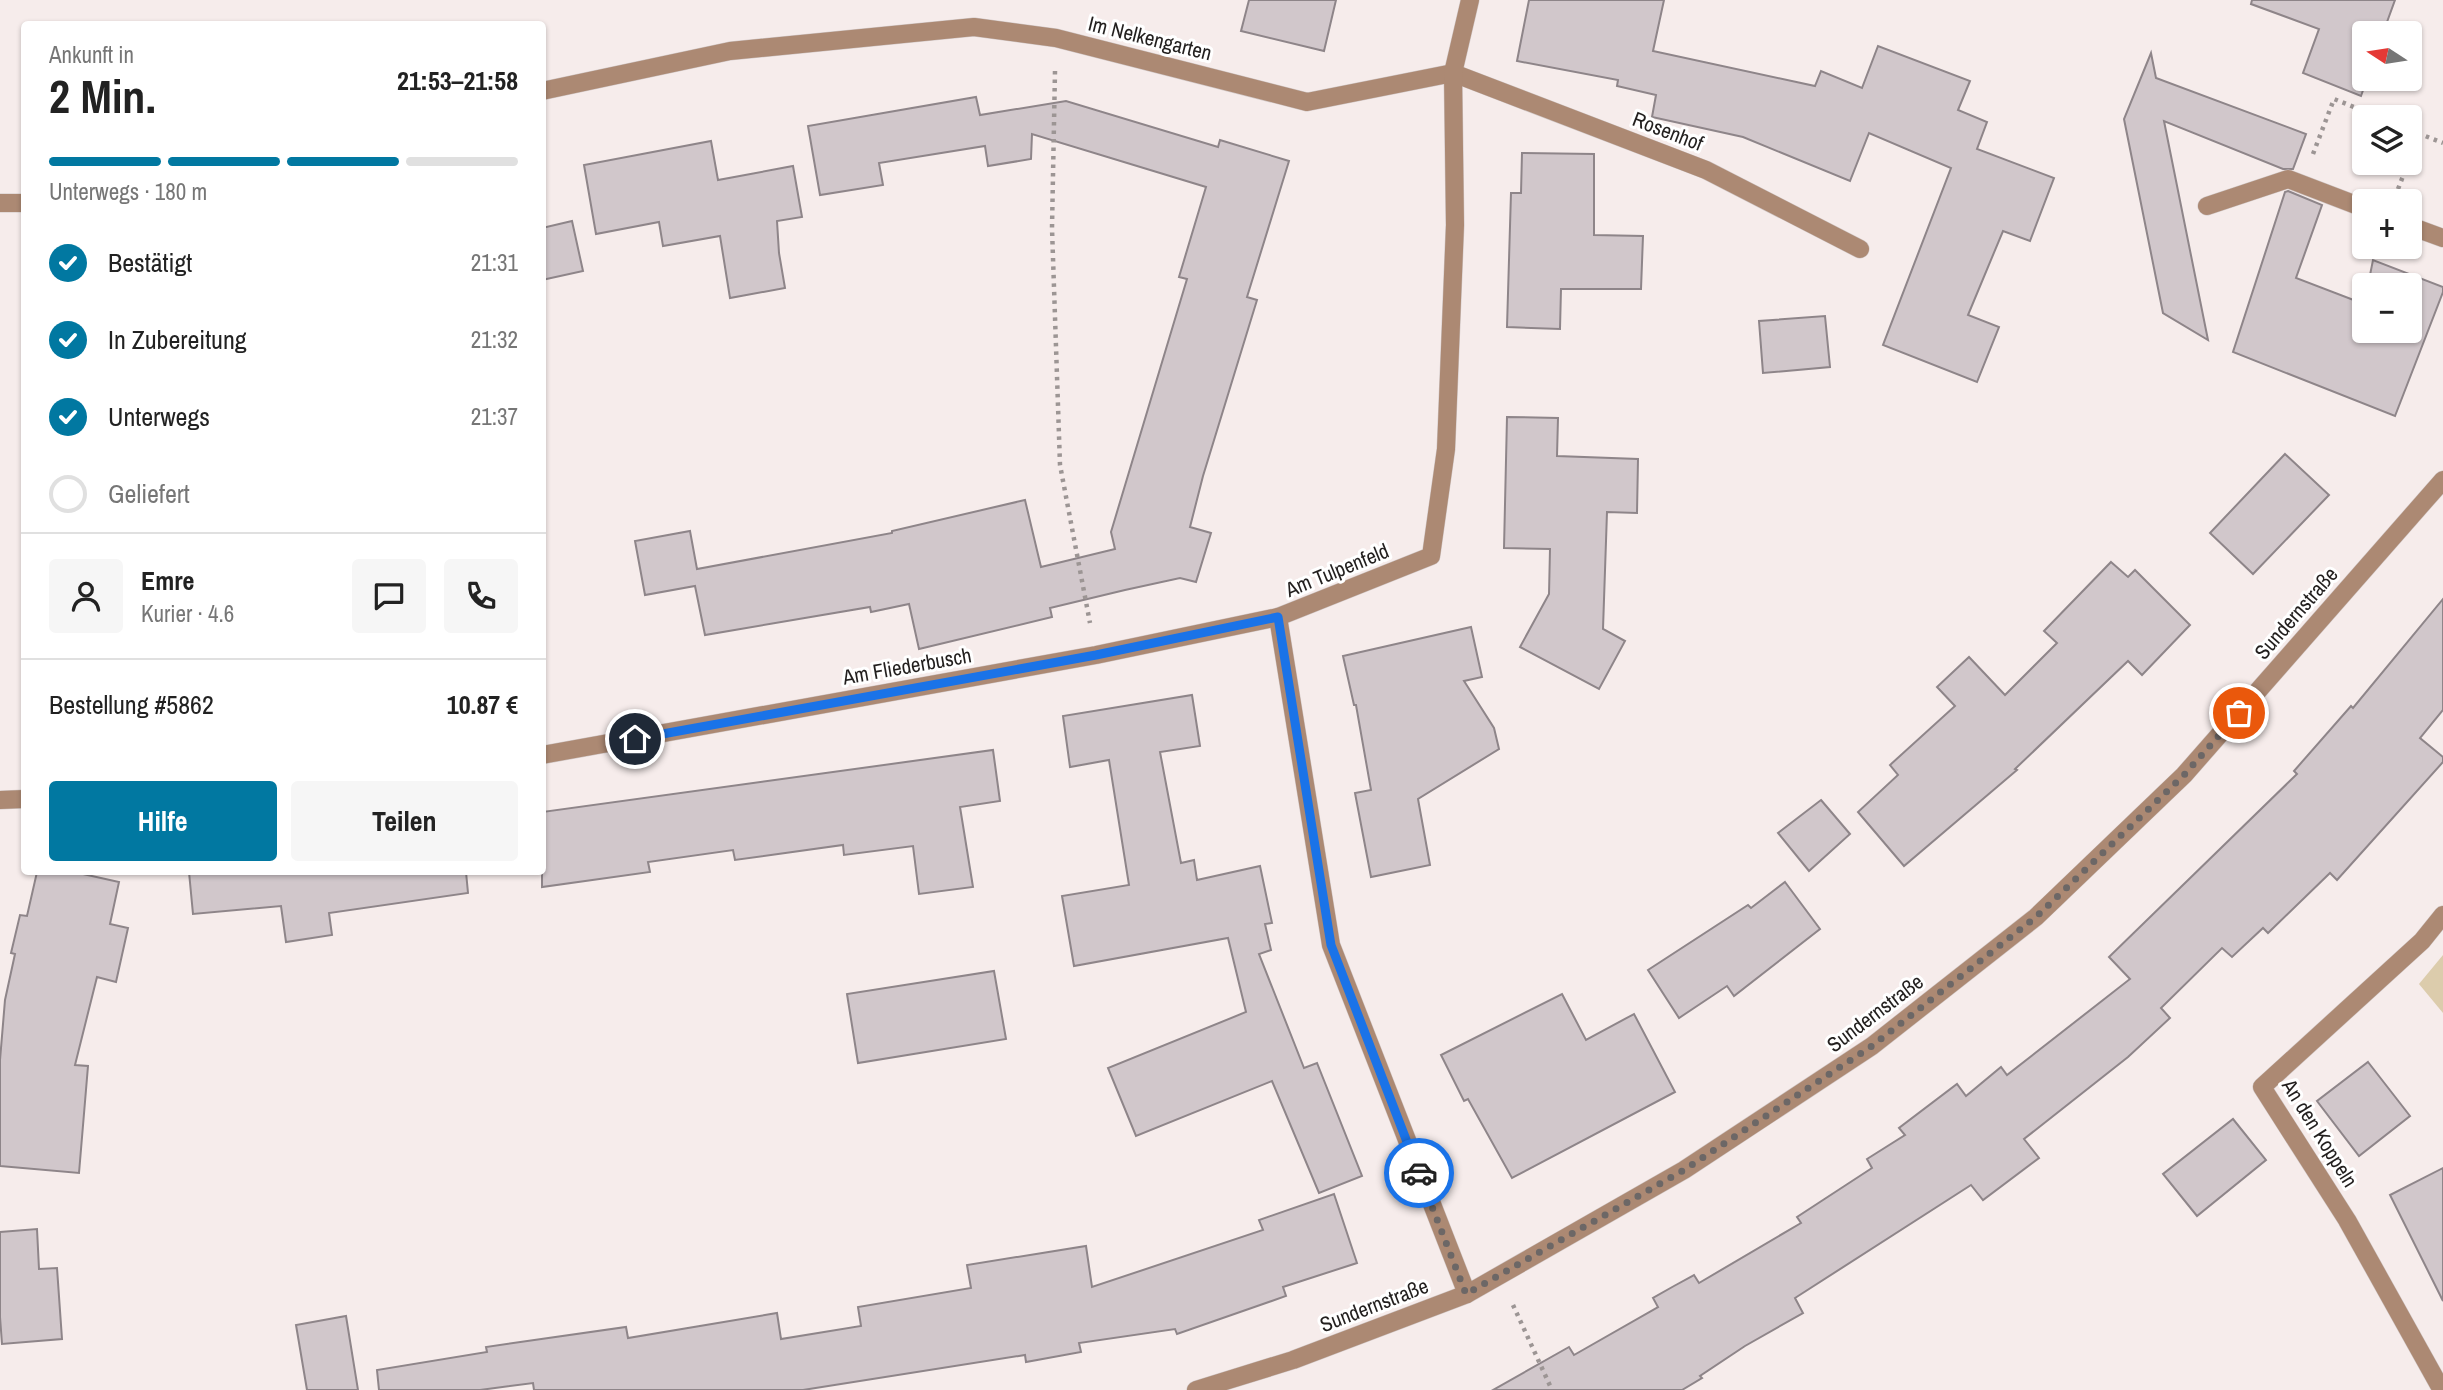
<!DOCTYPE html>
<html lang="de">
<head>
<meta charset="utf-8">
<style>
	:root { --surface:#fff; --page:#f6f6f6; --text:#222; --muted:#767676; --line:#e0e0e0; --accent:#0178a1 }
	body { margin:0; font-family:"Archivo Narrow",sans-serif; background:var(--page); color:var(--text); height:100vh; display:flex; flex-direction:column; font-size:26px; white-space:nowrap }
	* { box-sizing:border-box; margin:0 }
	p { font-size:23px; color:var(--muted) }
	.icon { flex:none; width:38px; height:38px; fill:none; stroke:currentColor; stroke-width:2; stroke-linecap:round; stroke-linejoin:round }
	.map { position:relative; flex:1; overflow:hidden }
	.side { position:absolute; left:21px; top:21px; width:525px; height:854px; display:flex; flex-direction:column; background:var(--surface); border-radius:7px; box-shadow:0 2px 5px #0004 }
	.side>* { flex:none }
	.needle { width:46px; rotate:282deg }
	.tools { position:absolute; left:2352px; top:21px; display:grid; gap:14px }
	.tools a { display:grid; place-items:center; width:70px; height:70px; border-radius:7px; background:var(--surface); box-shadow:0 2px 5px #0004; font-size:35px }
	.pin { position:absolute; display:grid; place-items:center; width:60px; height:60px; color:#fff; margin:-30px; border:4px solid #fff; border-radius:50%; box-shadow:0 2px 7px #0007 }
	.courier { position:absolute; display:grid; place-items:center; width:70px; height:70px; margin:-35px; border:5px solid #1a73e8; border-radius:50%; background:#fff; color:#222; box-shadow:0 2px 9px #0007 }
	.overview em { font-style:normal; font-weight:700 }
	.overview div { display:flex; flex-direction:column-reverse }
	.overview { display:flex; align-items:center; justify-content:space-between; height:119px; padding:0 28px }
	h1 { font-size:46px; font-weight:700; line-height:52px }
	.bar { display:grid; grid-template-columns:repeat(4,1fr); gap:10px 7px; align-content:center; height:84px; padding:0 28px }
	.bar i { height:9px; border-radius:5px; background:var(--line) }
	.bar .selected { background:var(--accent) }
	.bar p { grid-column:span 4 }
	.line { display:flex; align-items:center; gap:18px; padding:0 28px; border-top:2px solid var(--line) }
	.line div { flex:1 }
	.round { display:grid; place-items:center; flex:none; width:74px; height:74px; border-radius:7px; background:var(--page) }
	ol { padding:0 28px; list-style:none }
	li { display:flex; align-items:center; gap:21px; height:77px }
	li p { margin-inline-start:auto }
	li .icon { padding:7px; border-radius:50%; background:var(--accent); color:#fff; stroke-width:4 }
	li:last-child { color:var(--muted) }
	li i { width:38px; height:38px; border:4px solid var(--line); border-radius:50% }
	.button { display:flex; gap:14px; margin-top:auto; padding:14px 28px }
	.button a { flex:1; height:80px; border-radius:7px; background:var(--accent); color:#fff; font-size:28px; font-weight:700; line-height:80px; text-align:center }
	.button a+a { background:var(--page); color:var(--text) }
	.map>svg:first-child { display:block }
	.green { fill:#dcccac }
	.building { fill:#d1c7cb; stroke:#8e8589; stroke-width:2 }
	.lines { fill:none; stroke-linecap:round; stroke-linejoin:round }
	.lane-casing { stroke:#d0c7c6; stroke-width:19 }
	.street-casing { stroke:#d0c7c6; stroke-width:19 }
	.path { stroke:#9c9594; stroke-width:4.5; stroke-dasharray:3.5 5; stroke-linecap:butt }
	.lane { stroke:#ac8973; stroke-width:18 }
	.street { stroke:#ac8973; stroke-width:18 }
	.done { stroke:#6c6766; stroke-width:7; stroke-dasharray:0 12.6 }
	.route { stroke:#1a73e8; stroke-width:9 }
	.labels { text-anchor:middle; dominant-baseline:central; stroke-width:6; stroke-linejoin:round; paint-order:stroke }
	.street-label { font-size:21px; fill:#221f1e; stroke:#fff }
</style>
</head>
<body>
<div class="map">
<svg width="2443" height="1390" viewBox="0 0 2443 1390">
	<rect width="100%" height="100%" fill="#f6eceb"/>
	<polygon class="green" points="2443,955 2443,1013 2419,984"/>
	<g class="building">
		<polygon points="1249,0 1336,0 1324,51 1241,31"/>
		<polygon points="1529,0 1664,0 1653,51 1815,86 1821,71 1862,88 1878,46 1970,81 1958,110 1987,122 1977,149 2054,178 2030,241 2003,231 1968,315 1999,327 1977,382 1883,345 1951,168 1869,133 1850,181 1743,137 1652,117 1656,95 1617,86 1618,80 1517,61"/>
		<polygon points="2252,0 2395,0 2383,33 2364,33 2364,79 2367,79 2361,96 2303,73 2319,29 2251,4"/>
		<polygon points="2151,53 2156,78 2306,134 2293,169 2283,169 2164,121 2208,340 2163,313 2124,119"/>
		<polygon points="976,97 980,115 1066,101 1218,147 1220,140 1289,161 1247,297 1257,300 1203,476 1190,527 1211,533 1196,582 1180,578 1125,590 1050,608 1052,617 919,649 909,604 871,612 870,607 705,635 695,586 645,595 635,541 690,531 697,569 892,533 892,531 1025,500 1041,567 1115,549 1111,532 1187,279 1179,277 1206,187 1032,134 1031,159 988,166 985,146 879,163 883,185 820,195 808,126"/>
		<polygon points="711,141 718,180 793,166 802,217 777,221 779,253 785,288 730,298 720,236 663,246 659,222 596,234 584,165"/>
		<polygon points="1522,153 1594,154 1594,235 1643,236 1641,289 1561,289 1560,329 1507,327 1511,193 1521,193"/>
		<polygon points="2288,191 2322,205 2296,278 2364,304 2364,302 2364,331 2410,331 2410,285 2368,285 2373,260 2443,287 2443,292 2395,416 2233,352 2285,192"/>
		<polygon points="572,221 583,271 542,280 542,228"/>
		<polygon points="1825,316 1830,367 1763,373 1759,321"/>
		<polygon points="1507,417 1558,418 1557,456 1638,459 1637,513 1607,512 1603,629 1625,641 1599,689 1520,647 1549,594 1550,549 1504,548"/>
		<polygon points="2285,454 2329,495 2253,574 2210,533"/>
		<polygon points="2111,562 2128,577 2135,570 2190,625 2142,675 2128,661 2015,769 2017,770 1904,866 1858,812 1898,775 1890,765 1955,706 1937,687 1969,657 2005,695 2057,643 2044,631"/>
		<polygon points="2443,599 2443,710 2420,738 2443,757 2443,762 2337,880 2330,873 2268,933 2263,928 2232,957 2222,948 2161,1008 2170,1018 2128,1057 2024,1139 2039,1158 1983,1200 1971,1185 1795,1298 1803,1313 1745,1346 1700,1376 1702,1378 1682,1390 1493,1390 1569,1347 1574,1355 1658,1307 1653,1298 1674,1286 1694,1275 1699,1283 1801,1223 1797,1217 1872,1168 1867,1159 1905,1135 1899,1128 1957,1084 1966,1096 2001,1067 2007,1075 2130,979 2109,957 2297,774 2294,771 2351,706 2353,708"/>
		<polygon points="1471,627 1482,677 1464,681 1494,728 1499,749 1418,799 1430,865 1371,877 1355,793 1371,790 1356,705 1354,705 1343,656"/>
		<polygon points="1192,695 1200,746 1160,752 1181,863 1194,860 1197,880 1260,866 1272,923 1265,924 1271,950 1259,954 1304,1068 1317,1063 1362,1176 1319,1193 1272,1081 1136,1136 1108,1068 1246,1012 1228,938 1074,966 1062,896 1129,885 1109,760 1070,767 1063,716"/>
		<polygon points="993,750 1000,801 960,807 973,887 919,894 913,846 844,855 843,845 735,860 733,850 648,862 650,872 542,887 542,812"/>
		<polygon points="1821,800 1850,834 1809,871 1778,833"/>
		<polygon points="37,872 74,872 119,882 110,924 128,928 116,982 97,977 75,1065 88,1066 79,1173 0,1166 0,1060 5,1000 15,954 11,953 20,915 27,916"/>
		<polygon points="189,872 466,872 468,893 329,913 332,935 286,942 281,906 193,914"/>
		<polygon points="1785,882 1820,929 1734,996 1727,986 1679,1018 1648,970 1748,905 1751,908"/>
		<polygon points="994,971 1006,1039 858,1063 847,994"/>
		<polygon points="1562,994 1586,1040 1634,1014 1675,1092 1512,1178 1468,1099 1464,1101 1441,1055"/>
		<polygon points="2368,1062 2410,1116 2359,1156 2317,1101"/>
		<polygon points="2233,1119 2266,1160 2197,1216 2163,1174"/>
		<polygon points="2443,1168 2443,1301 2390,1195"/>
		<polygon points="1334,1194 1357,1263 1283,1287 1286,1296 1177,1334 1175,1329 1079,1343 1081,1352 1026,1362 1025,1355 803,1390 534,1390 533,1383 480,1390 379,1390 377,1370 487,1352 486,1347 626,1327 628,1338 777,1313 781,1339 861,1326 858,1307 971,1288 967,1265 1086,1246 1092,1287 1263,1230 1259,1220"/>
		<polygon points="37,1229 39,1269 57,1268 62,1339 2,1344 0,1317 0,1232"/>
		<polygon points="346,1316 358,1390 307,1390 296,1325"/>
	</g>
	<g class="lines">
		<defs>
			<g id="lane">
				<polyline points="2207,206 2288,179 2364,208"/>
				<polyline points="2410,226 2443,238"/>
			</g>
			<g id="street">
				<polyline points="542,91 730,51 974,27 1056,38 1307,102 1453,73 1706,170 1860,249"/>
				<polyline points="0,203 24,203"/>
				<polyline points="542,755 1096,655 1278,617"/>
				<polyline points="0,800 24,799"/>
				<polyline points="1467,1294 1331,945 1278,617 1431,556 1446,449 1455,225 1453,73 1470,0"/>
				<polyline points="2439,1385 2347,1220 2262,1087 2422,941 2443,915"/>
				<polyline points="1196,1390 1293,1360 1467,1294 1684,1170 1872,1046 2036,917 2184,775 2443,480"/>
			</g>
		</defs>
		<use href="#lane" class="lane-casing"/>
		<use href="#street" class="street-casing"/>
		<g class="path">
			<polyline points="1055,71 1052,228 1060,465 1090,623"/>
			<polyline points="2410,130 2443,143"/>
			<polyline points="2313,154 2334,99 2379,117"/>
			<polyline points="2410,159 2420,134"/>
			<polyline points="2395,197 2408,163"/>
			<polyline points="1513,1305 1552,1390"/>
		</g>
		<use href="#lane" class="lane"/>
		<use href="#street" class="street"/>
	</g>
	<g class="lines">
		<polyline class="done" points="1419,1173 1466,1294 1684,1170 1872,1046 2036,917 2184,775 2239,713"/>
		<polyline class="route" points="635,739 1096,655 1278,617 1331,945 1419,1173"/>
	</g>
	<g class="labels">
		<g class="street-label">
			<text transform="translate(1150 38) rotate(14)">Im Nelkengarten</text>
			<text transform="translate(1668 131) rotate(21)">Rosenhof</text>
			<text transform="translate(1337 570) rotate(-22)">Am Tulpenfeld</text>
			<text transform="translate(2296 613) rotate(-49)">Sundernstraße</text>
			<text transform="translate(907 666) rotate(-10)">Am Fliederbusch</text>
			<text transform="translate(1875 1013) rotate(-37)">Sundernstraße</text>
			<text transform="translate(2320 1133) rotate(58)">An den Koppeln</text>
			<text transform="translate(1374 1305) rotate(-21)">Sundernstraße</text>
		</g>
	</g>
</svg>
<div class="tools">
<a><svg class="needle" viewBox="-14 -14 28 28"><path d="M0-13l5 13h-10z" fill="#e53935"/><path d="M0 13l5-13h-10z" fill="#767676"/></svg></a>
<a><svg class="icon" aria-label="layers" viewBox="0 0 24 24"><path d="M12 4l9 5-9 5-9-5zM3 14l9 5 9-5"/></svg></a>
<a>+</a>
<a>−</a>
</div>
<div class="pin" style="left:2239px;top:713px;background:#ea580c"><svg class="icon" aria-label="bag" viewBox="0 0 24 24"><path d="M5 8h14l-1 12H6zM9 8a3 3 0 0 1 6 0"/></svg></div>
<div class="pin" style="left:635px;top:739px;background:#1f2937"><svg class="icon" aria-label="home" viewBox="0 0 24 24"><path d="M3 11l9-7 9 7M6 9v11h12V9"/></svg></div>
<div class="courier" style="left:1419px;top:1173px"><svg class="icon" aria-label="car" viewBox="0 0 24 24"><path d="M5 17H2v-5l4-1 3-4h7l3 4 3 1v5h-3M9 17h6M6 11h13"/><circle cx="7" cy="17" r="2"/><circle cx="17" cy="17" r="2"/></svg></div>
<section class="side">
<div class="overview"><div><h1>2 Min.</h1><p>Ankunft in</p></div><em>21:53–21:58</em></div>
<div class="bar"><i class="selected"></i><i class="selected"></i><i class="selected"></i><i></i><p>Unterwegs · 180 m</p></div>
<ol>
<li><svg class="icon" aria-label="check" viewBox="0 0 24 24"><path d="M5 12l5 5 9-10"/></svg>Bestätigt<p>21:31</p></li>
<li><svg class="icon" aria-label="check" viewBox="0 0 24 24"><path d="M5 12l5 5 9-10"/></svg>In Zubereitung<p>21:32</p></li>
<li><svg class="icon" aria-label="check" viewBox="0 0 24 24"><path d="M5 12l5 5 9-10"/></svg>Unterwegs<p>21:37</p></li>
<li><i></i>Geliefert</li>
</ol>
<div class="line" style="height:126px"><a class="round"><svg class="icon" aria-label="person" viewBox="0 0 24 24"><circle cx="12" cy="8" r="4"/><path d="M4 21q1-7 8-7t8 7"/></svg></a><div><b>Emre</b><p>Kurier · 4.6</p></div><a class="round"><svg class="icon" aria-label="chat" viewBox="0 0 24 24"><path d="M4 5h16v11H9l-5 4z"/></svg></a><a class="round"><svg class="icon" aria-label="phone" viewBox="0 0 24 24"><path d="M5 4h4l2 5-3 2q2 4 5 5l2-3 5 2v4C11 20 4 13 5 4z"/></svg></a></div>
<div class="line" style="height:91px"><div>Bestellung #5862</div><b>10.87 €</b></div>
<div class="button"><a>Hilfe</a><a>Teilen</a></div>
</section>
</div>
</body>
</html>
